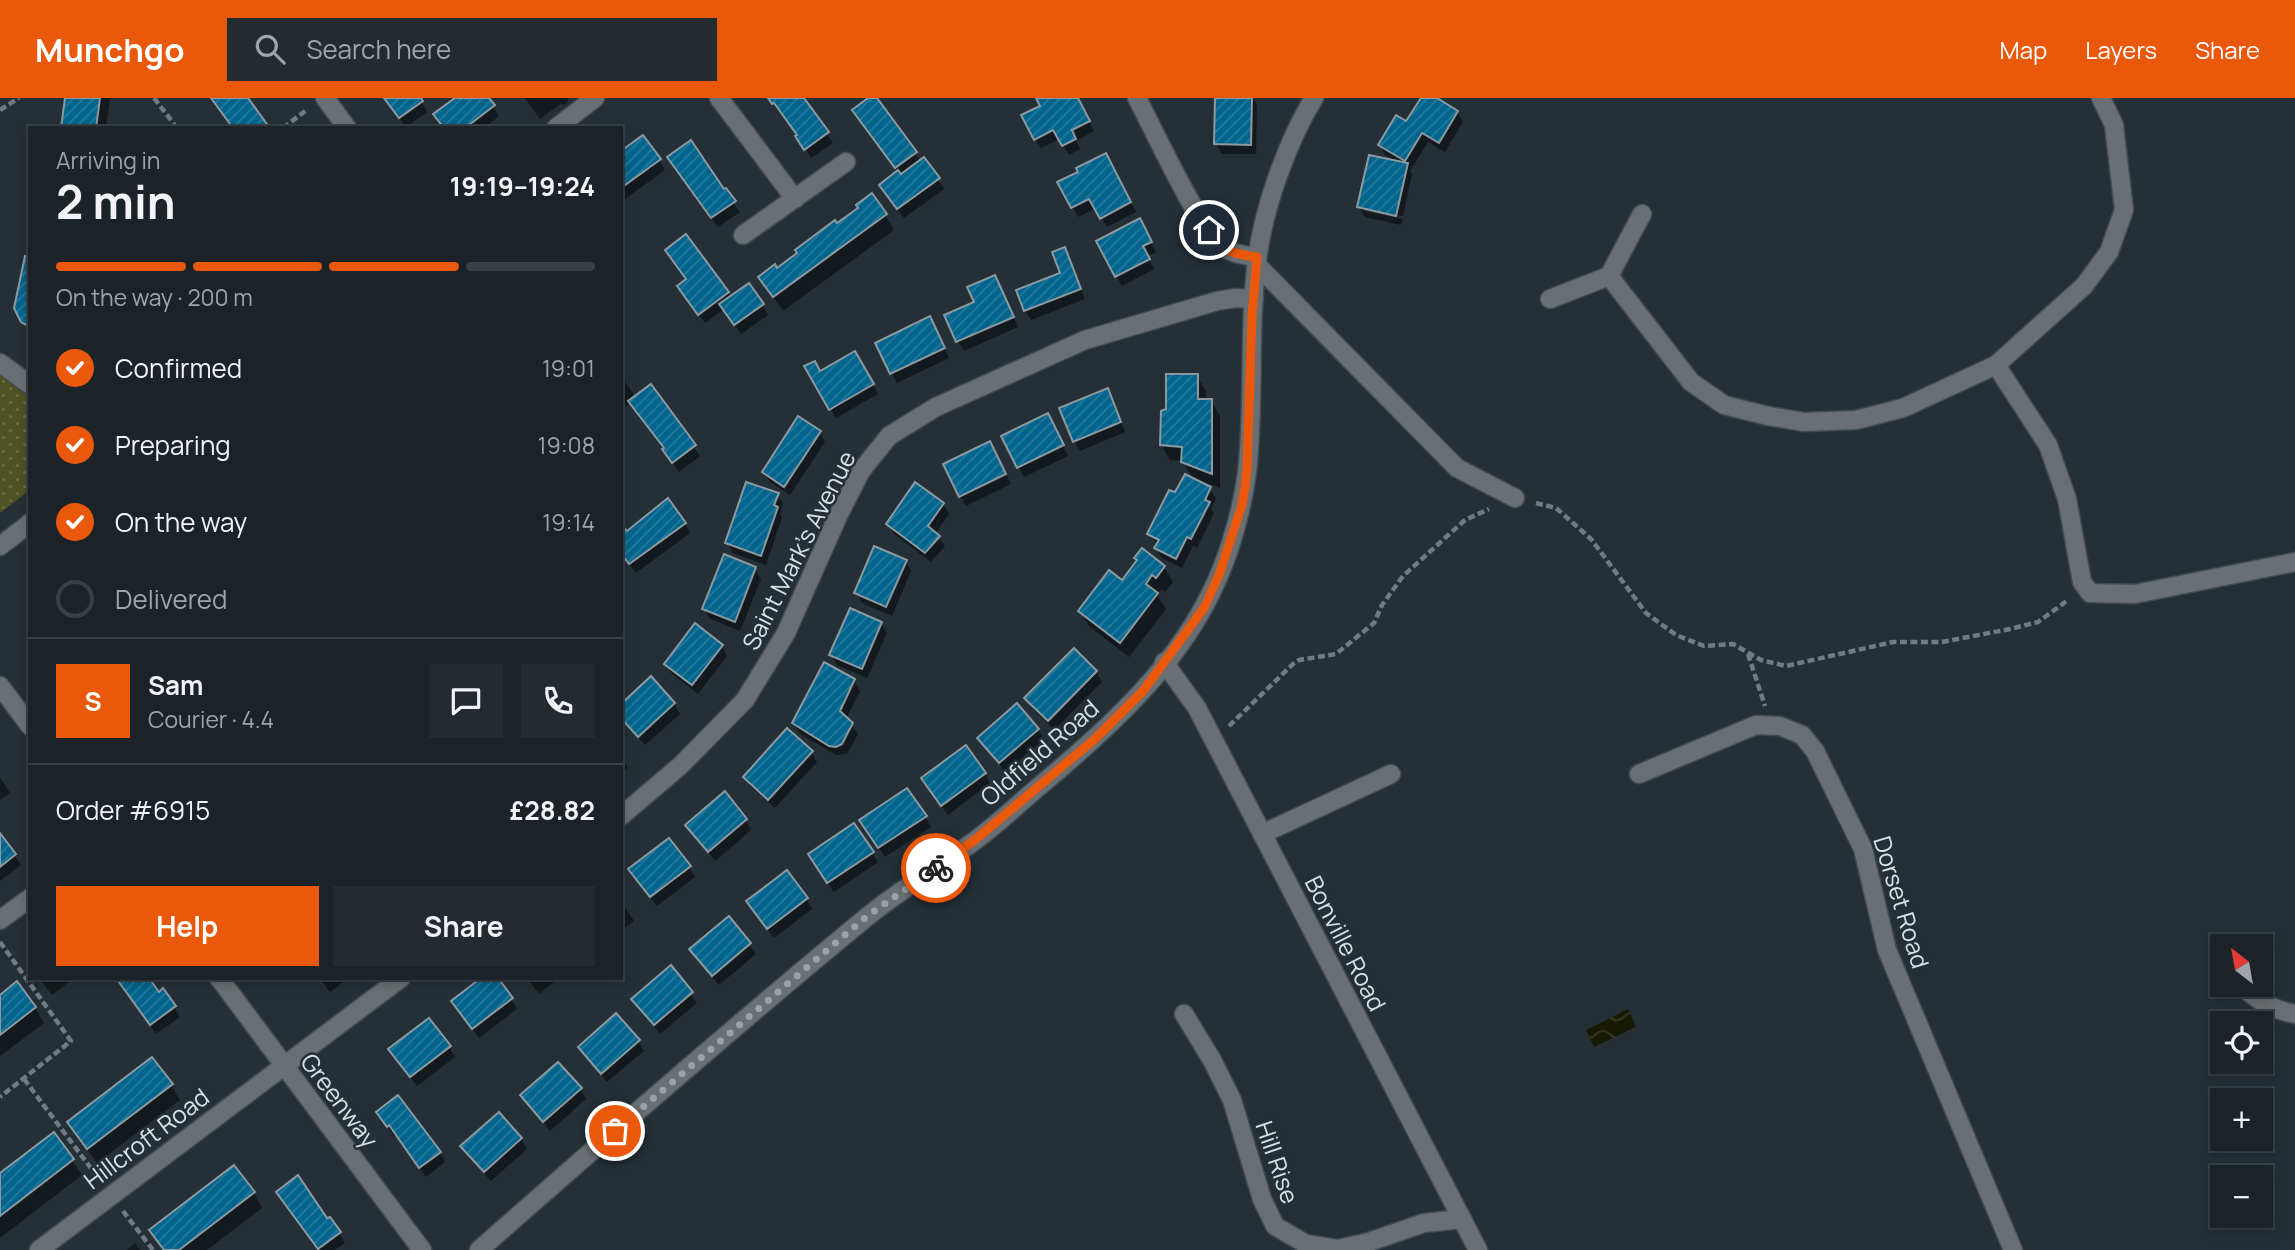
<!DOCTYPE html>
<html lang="en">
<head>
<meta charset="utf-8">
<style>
	:root { --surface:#1b2328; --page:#242b30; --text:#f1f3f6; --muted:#a0a4a8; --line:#394045; --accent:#ea580c }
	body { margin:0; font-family:Manrope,sans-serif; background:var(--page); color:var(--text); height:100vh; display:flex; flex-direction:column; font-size:26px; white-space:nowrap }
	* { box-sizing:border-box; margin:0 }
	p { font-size:23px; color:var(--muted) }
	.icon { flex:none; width:38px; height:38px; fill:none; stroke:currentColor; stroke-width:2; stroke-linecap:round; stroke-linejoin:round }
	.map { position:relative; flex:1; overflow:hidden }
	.drawer { position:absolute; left:28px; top:28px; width:595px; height:854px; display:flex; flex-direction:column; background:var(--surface); border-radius:0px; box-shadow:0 4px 10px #0003,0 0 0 2px var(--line) }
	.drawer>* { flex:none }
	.needle { width:46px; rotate:329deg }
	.controls { position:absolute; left:2210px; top:836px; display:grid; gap:14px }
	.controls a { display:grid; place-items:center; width:63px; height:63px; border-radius:0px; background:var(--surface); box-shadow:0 4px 10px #0003,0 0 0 2px var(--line); font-size:35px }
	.pin { position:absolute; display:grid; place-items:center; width:60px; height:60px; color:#fff; margin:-30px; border:4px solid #fff; border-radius:50%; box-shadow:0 2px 7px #0007 }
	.courier { position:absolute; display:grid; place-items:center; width:70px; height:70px; margin:-35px; border:5px solid #ea580c; border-radius:50%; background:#fff; color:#222; box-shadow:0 2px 9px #0007 }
	.overview em { font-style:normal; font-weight:700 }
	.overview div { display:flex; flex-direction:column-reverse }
	.overview { display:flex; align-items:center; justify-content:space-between; height:119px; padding:0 28px }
	h1 { font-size:46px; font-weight:700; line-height:52px }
	.bar { display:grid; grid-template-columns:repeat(4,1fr); gap:10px 7px; align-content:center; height:84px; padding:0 28px }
	.bar i { height:9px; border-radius:5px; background:var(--line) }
	.bar .current { background:var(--accent) }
	.bar p { grid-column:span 4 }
	.line { display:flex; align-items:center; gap:18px; padding:0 28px; border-top:2px solid var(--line) }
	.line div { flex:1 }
	.round { display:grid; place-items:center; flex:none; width:74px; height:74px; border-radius:0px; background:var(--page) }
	ol { padding:0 28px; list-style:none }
	li { display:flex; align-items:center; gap:21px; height:77px }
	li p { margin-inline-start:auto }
	li .icon { padding:7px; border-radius:50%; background:var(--accent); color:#fff; stroke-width:4 }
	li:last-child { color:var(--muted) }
	li i { width:38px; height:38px; border:4px solid var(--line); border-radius:50% }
	.button { display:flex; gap:14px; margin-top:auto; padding:14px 28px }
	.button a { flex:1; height:80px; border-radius:0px; background:var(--accent); color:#fff; font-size:28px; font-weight:700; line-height:80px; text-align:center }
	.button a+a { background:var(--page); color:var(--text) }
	header { display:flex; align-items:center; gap:42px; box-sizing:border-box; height:98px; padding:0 35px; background:var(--accent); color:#fff }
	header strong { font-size:33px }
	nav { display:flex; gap:38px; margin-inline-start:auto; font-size:24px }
	.search { width:490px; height:63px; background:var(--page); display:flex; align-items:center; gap:18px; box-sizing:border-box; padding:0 24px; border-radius:0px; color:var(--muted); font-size:26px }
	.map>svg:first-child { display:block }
	.grass { fill:url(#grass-dots) }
	.water { fill:url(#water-waves) }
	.shadow { fill:#0007 }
	.building { fill:url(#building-hatch); stroke:#8c99a1; stroke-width:2 }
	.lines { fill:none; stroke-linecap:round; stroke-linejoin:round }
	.minor-casing { stroke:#414b52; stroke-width:21 }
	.path { stroke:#717b81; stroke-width:4.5; stroke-dasharray:7 3.5; stroke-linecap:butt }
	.minor { stroke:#6a6f73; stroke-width:18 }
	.done { stroke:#9aa3a8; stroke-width:7; stroke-dasharray:0 12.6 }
	.route { stroke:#ea580c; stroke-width:9 }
	.labels { text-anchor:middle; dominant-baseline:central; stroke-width:5; stroke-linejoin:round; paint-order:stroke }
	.street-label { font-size:24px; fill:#dae1e6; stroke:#242f36 }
</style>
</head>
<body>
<header>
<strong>Munchgo</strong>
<div class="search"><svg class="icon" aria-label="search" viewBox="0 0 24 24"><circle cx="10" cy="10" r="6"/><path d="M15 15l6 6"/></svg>Search here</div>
<nav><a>Map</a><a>Layers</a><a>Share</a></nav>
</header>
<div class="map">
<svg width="2295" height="1152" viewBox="0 0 2295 1152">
	<defs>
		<pattern id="grass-dots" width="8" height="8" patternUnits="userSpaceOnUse" patternTransform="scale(1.75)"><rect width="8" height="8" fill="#4f5223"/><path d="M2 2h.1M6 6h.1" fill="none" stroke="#686b43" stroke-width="1.8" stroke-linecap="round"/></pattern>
		<pattern id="water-waves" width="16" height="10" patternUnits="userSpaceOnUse" patternTransform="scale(1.75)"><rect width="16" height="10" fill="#171902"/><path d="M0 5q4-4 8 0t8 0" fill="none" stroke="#383a27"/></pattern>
		<pattern id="building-hatch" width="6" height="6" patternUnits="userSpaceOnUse" patternTransform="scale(1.75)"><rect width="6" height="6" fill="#00648c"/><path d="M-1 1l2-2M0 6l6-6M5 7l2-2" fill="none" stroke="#257a9c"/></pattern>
	</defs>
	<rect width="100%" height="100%" fill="#242f36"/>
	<polygon class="grass" points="0,270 30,292 30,392 0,415"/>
	<polygon class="water" points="1628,911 1636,929 1594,949 1586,932"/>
	<g class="shadow">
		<polygon points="67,0 110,0 106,30 63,30"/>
		<polygon points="385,0 419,0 427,14 406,29"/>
		<polygon points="458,0 487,0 499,18 484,30 444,30 436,17"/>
		<polygon points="525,0 568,0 568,4 564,7 562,5 540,21"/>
		<polygon points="768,0 802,0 833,45 811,60 798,38"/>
		<polygon points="871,0 875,0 921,64 924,62 944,91 904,120 886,97 898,74 860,22"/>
		<polygon points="1077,0 1094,33 1076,43 1080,51 1069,57 1060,41 1041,50 1035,41"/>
		<polygon points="1217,0 1253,0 1257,7 1256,56 1222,56 1216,46"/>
		<polygon points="1423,0 1434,0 1457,14 1463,24 1445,54 1428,44 1410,73 1412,76 1403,118 1364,109 1364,113 1403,121 1401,127 1365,119 1359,109 1396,63 1385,57 1380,47 1407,25"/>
		<polygon points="621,55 659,62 665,72 621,104"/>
		<polygon points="1111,67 1136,114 1107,129 1096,110 1078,119 1060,85"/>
		<polygon points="675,69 706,69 740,114 718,129"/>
		<polygon points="885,117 894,132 783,213 760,179 777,172 837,127"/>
		<polygon points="1139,122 1156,154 1147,159 1154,171 1122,188 1098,144"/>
		<polygon points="1064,151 1085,201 1031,222 1025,212 1062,176"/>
		<polygon points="1000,189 1018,229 964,253 958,243"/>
		<polygon points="728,195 731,200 762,207 768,217 741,236 724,211 705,225 685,198"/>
		<polygon points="935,230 949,260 897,285 878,246"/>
		<polygon points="855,255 878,296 836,320 807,269 820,275"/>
		<polygon points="621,278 636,300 651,288 700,358 679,374 631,305 621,311"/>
		<polygon points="1197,278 1206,293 1206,303 1211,302 1220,318 1220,390 1197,381 1196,383 1210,391 1216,401 1211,410 1214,415 1197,450 1193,448 1182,470 1162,460 1156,450 1158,447 1149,436 1176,397 1194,382 1182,363 1170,362 1161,347 1168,312"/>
		<polygon points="1112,302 1125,334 1080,353 1074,343"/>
		<polygon points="1053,327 1068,358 1024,379 1003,339"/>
		<polygon points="819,334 825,344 790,397 770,384 764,374"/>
		<polygon points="995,355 1011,386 966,408 961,398"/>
		<polygon points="777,396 783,406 780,416 782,420 766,467 733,455 727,445"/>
		<polygon points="943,406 949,416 935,436 945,448 931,464 894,436 888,426"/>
		<polygon points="661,410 685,426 690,435 636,475 621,455 621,436"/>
		<polygon points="906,463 911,473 892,518 862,505 856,495"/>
		<polygon points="1164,469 1173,484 1165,494 1162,491 1157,497 1166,511 1129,559 1089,528 1080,513"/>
		<polygon points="755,471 761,481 740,533 709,520 704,510"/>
		<polygon points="881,525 887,535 867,580 837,567 831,557"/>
		<polygon points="722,548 727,558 698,596 672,576 666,566"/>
		<polygon points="1074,552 1096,574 1102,584 1054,632 1032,610 1026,600"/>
		<polygon points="854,583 860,593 846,621 858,636 847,656 836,657 799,635 794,625"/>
		<polygon points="674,606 680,616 645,647 621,621 621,608"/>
		<polygon points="1038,632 1044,641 1005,674 979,640"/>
		<polygon points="811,654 817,664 775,710 751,689 745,679"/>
		<polygon points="621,659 628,670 621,675"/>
		<polygon points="985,675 990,685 948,717 929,690"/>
		<polygon points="0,679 10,695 0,702"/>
		<polygon points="925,719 931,729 885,759 867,732"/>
		<polygon points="746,722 751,732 715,763 688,727"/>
		<polygon points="0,738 21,767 0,783"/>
		<polygon points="872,755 878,764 834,794 816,767"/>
		<polygon points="689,769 695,779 657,808 636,781"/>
		<polygon points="807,801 812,811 774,840 754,813"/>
		<polygon points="621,804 634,823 621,833"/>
		<polygon points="729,821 756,856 719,887 692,852"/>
		<polygon points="670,870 697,905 660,936 633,901"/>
		<polygon points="39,880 74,880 52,897"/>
		<polygon points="117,880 158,896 174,909 180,919 156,936"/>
		<polygon points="319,880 347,880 347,881 330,894"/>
		<polygon points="527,880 559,880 539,896"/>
		<polygon points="0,899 35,910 44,925 0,958"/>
		<polygon points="511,901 517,911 479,940 453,904"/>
		<polygon points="638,943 644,953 607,984 580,949"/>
		<polygon points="449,949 455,959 417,988 396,961"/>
		<polygon points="171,987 180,1002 97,1065 69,1025"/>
		<polygon points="580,991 586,1001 550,1033 522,998"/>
		<polygon points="499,1016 521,1041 527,1051 491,1083 468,1058 463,1048"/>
		<polygon points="384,1024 440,1055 445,1064 426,1079 396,1036 394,1038"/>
		<polygon points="54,1036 82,1077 0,1140 0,1077"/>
		<polygon points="254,1095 262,1110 207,1152 163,1152 151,1133"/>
		<polygon points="284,1104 327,1122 339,1135 345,1145 335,1152 320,1152"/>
		<polygon points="135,1145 140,1152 127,1152"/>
	</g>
	<g class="building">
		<polygon points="65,0 100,0 96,30 61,30"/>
		<polygon points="211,0 248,0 269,29 233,30"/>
		<polygon points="384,0 421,0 423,3 399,20"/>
		<polygon points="455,0 489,0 495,7 465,30 444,30 433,16"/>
		<polygon points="768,0 804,0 829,34 804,52 795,38 797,37 774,5 772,6"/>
		<polygon points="868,0 877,0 917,54 895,70 852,12"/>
		<polygon points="1036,0 1078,0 1090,23 1072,32 1076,41 1062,48 1053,32 1034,42 1021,17 1040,8"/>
		<polygon points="1215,0 1252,0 1251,47 1214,46"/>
		<polygon points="1421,0 1437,0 1458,13 1439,45 1422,35 1405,63 1378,47 1396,17 1406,23"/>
		<polygon points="643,37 661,61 621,90 621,53"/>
		<polygon points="691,42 724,91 726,90 736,103 711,120 667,59"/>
		<polygon points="1106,55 1131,104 1100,121 1089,101 1071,110 1057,84 1078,74 1076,70"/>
		<polygon points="1369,57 1408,65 1396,118 1357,109"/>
		<polygon points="924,59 940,80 897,111 879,87 898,72 901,76"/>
		<polygon points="872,95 887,116 773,199 758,179 775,166 777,170 797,155 795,152 835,122 837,125 858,110 856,107"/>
		<polygon points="1140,120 1152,144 1143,148 1150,161 1115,179 1096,143"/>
		<polygon points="686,136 729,194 698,217 677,188 686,181 665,152"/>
		<polygon points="1065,149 1081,191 1024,213 1016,192 1060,175 1052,154"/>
		<polygon points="25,158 30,159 30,229 21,224 14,210"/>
		<polygon points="995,177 1014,219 956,244 944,217 974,204 967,189"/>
		<polygon points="749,185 764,206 734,227 719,206"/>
		<polygon points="930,218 945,250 890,276 875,245"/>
		<polygon points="855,253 874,286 829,312 804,268 815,263 820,273"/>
		<polygon points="1166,276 1198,276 1198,301 1212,301 1212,376 1181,364 1182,349 1160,347 1161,313 1166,311"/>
		<polygon points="651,286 696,347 672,365 662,351 664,350 628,303"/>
		<polygon points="1108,290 1121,324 1073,344 1059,310"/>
		<polygon points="1048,315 1064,347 1017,370 1001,338"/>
		<polygon points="798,318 821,333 784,389 762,374"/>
		<polygon points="990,343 1006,376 959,399 943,366"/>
		<polygon points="1185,376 1211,389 1205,402 1210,404 1191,441 1187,439 1176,461 1154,450 1159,442 1147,436 1169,392 1175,394"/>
		<polygon points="746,384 779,395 774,407 778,409 761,458 725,445"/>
		<polygon points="915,384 944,405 928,428 940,438 925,455 886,426"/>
		<polygon points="668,400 686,425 629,466 621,455 621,434 625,431 627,433"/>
		<polygon points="874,448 907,462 886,509 854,495"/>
		<polygon points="1142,450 1165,468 1156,480 1152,477 1146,486 1158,495 1120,545 1078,513 1109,472 1122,482 1137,462 1134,460"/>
		<polygon points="724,456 756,469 735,524 702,511"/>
		<polygon points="850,510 882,524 862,571 829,557"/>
		<polygon points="695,525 723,547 692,587 664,566"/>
		<polygon points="1074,550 1097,573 1048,623 1024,600"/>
		<polygon points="824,564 855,581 840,613 853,625 842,646 836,649 829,648 792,625"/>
		<polygon points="651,578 675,605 638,639 621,620 621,606"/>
		<polygon points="1017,605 1039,631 999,665 977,640"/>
		<polygon points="787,630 813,653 768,702 743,679"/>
		<polygon points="966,647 986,675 941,708 921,680"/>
		<polygon points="907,690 927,718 878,750 859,722"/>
		<polygon points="725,693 747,721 708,754 685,727"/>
		<polygon points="854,725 874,754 827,785 808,756"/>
		<polygon points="0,735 16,756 0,769"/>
		<polygon points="669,740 691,768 650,799 628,771"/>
		<polygon points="787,772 808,800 767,831 746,803"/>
		<polygon points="729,818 751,845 712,878 689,851"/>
		<polygon points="671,867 693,894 654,927 631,901"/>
		<polygon points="116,880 149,880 159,894 163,890 176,908 150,927"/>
		<polygon points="481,880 498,880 513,900 472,931 451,903"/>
		<polygon points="17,883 36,909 0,937 0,897"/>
		<polygon points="616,915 640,942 601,976 578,949"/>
		<polygon points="429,920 451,948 410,979 388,951"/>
		<polygon points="152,959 173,986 87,1051 67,1024"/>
		<polygon points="558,964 582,990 543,1024 520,997"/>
		<polygon points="398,997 441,1054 419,1070 389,1027 387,1029 376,1014"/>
		<polygon points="499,1014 522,1040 484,1074 460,1048"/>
		<polygon points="54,1034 74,1061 0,1118 0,1075"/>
		<polygon points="234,1067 255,1094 179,1152 164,1152 149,1132"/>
		<polygon points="298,1077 327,1120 330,1119 341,1134 318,1151 276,1094"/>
	</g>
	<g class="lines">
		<defs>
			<g id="minor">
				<polyline points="325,0 347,30"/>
				<polyline points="719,0 795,101"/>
				<path d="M1137,0C1152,28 1201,134 1221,148C1232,156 1244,157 1257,159"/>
				<polyline points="556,30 595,0"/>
				<polyline points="743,137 846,64"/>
				<polyline points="1256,166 1457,370 1515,400"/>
				<polyline points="1609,178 1691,284 1724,307 1768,318 1804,324 1856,322 1903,310 1996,267 2084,188 2109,154 2124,112 2114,27 2101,0"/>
				<polyline points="1550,201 1609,178 1642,116"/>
				<polyline points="0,265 30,287"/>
				<polyline points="1996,267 2048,347 2067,401 2082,484 2090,495 2135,496 2295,464"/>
				<polyline points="0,448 30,425"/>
				<polyline points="1164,564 1197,610 1478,1152"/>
				<polyline points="0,588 30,628"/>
				<polyline points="1639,676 1756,627 1780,628 1802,637 1815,653 1863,751 1887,852 2013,1152"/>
				<polyline points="621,718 680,668 745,602 786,535 838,418 861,373 889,338 936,309 1085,242 1217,203 1236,200 1254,201"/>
				<polyline points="1262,736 1391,676"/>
				<polyline points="0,822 30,800"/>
				<polyline points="219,880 422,1152"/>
				<path d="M2241,887C2257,903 2273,912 2295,916"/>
				<polyline points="1184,916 1212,962 1232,1002 1262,1101 1275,1128 1306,1146 1338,1151 1369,1144 1424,1125 1462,1121"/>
				<polyline points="39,1152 401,880"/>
				<path d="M479,1152C605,1041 732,930 862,823C896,794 936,771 973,744C997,727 1019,705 1042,686C1110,629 1181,565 1217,482C1231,451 1243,407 1247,374C1255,304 1248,233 1257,163C1263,111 1287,44 1314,0"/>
			</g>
		</defs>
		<use href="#minor" class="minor-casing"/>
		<g class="path">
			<polyline points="154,0 177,30"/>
			<polyline points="0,12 19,0"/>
			<polyline points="283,30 308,11"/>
			<polyline points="1536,405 1556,410 1591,441 1646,515 1676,537 1704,548 1733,546 1761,562 1786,568 1893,544 1942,544 2010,531 2038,524 2068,502"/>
			<polyline points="1748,556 1765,608"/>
			<polyline points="1229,628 1293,566 1299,562 1336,556 1374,525 1382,507 1403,478 1465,422 1489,411"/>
			<polyline points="0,844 71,943 0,999"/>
			<polyline points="24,981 99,1081"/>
			<polyline points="123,1113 153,1152"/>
		</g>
		<use href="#minor" class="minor"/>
	</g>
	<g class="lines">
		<polyline class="done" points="615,1033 866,819 936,770"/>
		<path class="route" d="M936,770L976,741L1096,640L1143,593L1204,510L1219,477L1242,407L1245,389L1247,371L1252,218L1257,159C1233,156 1223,154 1209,132"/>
	</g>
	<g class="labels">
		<g class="street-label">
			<text transform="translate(798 452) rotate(-63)">Saint Mark's Avenue</text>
			<text transform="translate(1039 654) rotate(-41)">Oldfield Road</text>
			<text transform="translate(1902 804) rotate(73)">Dorset Road</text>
			<text transform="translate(1346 845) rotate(63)">Bonville Road</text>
			<text transform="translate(340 1002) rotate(53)">Greenway</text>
			<text transform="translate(146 1040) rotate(-37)">Hillcroft Road</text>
			<text transform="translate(1278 1064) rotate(71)">Hill Rise</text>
		</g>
	</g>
</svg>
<div class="controls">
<a><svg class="needle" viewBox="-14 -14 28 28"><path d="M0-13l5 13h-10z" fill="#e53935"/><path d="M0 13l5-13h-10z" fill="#a0a4a8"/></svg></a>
<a><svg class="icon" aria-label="locate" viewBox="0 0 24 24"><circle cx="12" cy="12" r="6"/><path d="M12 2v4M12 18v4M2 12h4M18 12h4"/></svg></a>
<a>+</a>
<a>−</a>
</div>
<div class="pin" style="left:615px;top:1033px;background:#ea580c"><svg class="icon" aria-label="bag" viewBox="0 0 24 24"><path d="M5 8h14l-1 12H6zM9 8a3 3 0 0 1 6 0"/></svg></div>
<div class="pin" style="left:1209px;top:132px;background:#1f2937"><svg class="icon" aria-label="home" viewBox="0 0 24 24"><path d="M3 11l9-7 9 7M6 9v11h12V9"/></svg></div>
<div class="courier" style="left:936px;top:770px"><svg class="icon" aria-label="bike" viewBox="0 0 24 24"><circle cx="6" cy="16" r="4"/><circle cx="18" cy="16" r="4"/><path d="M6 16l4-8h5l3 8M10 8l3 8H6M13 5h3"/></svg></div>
<section class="drawer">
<div class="overview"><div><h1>2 min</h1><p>Arriving in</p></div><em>19:19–19:24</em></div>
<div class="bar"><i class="current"></i><i class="current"></i><i class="current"></i><i></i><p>On the way · 200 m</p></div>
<ol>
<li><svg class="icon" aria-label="check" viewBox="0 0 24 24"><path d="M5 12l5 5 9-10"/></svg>Confirmed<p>19:01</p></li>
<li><svg class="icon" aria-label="check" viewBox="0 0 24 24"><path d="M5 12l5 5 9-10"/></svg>Preparing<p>19:08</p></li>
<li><svg class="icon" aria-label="check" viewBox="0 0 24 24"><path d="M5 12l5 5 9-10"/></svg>On the way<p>19:14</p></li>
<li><i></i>Delivered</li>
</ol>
<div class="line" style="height:126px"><b class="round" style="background:var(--accent);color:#fff">S</b><div><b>Sam</b><p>Courier · 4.4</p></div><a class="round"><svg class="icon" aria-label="chat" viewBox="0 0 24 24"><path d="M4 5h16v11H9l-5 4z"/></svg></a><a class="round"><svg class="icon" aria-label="phone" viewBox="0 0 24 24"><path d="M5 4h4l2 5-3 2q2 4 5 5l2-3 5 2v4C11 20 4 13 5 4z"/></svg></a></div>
<div class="line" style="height:91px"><div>Order #6915</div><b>£28.82</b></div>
<div class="button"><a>Help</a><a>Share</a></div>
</section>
</div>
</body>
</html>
